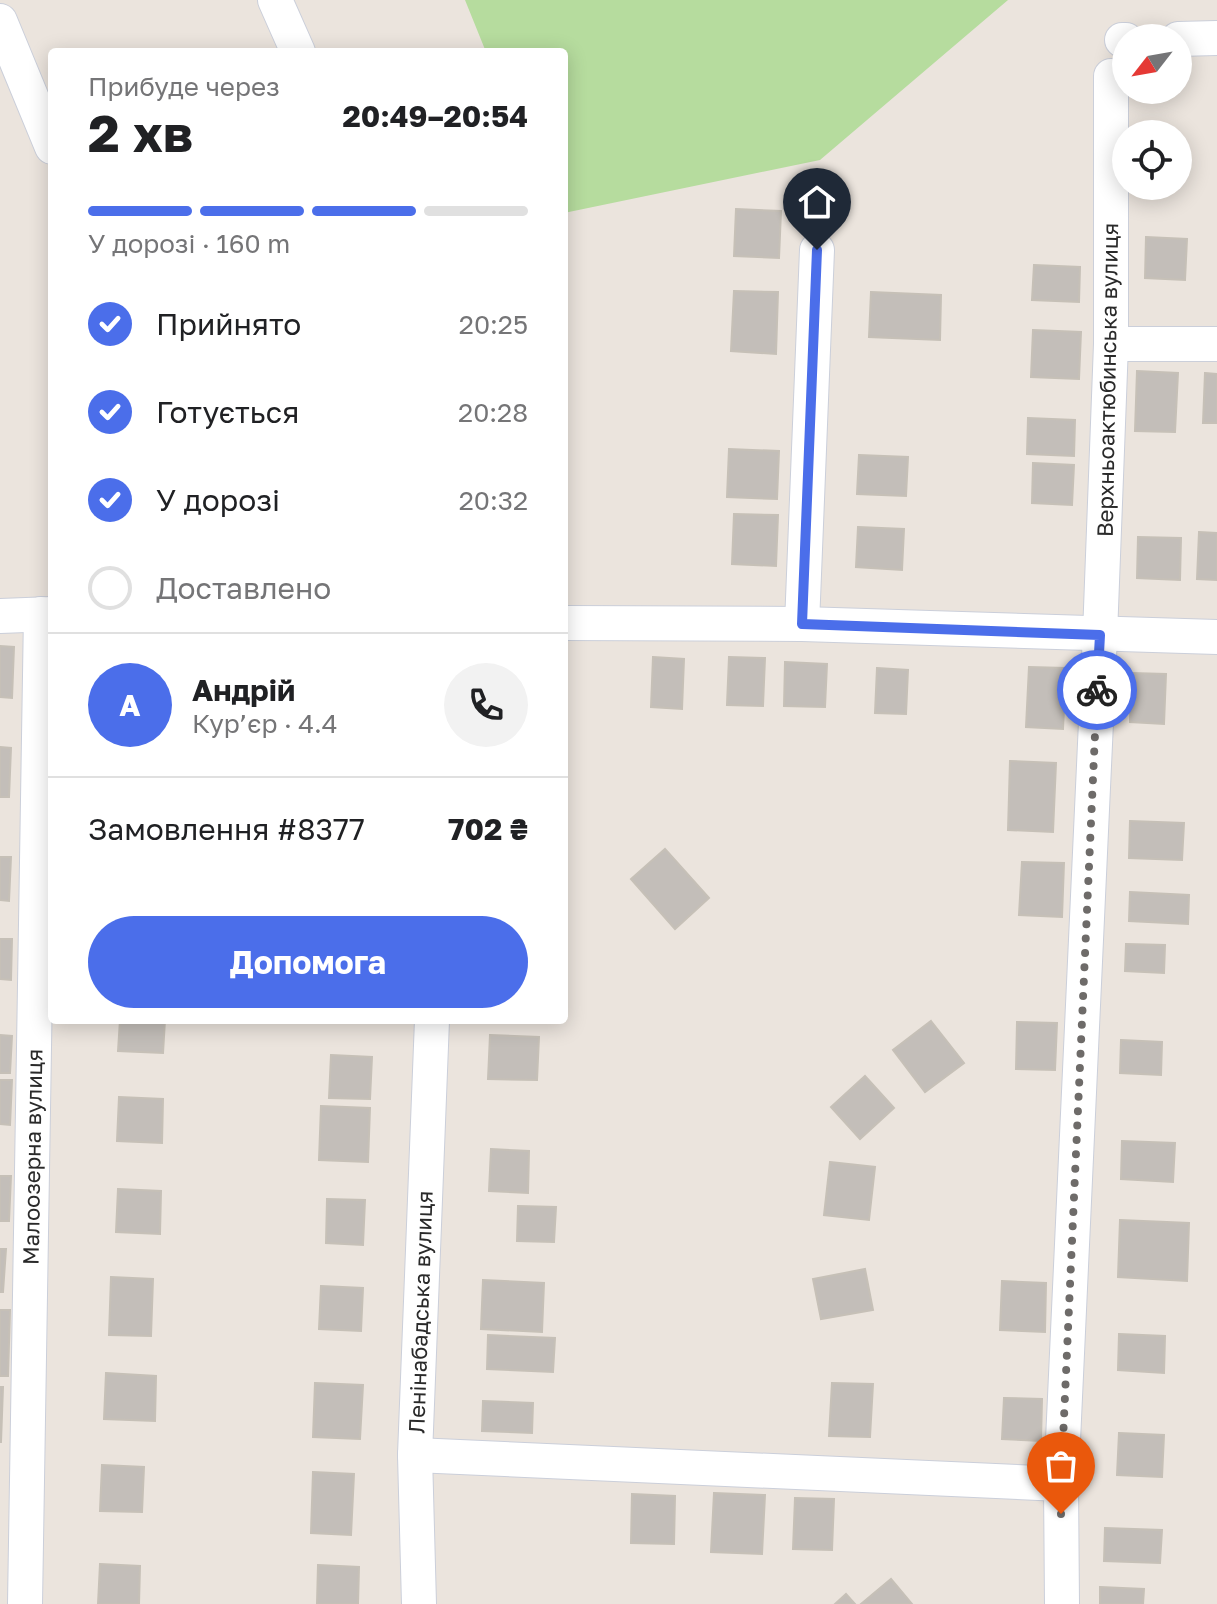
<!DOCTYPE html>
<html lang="uk">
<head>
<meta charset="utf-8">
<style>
	:root { --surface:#fff; --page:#f2f2f2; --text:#202124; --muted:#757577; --line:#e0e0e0; --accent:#4b6eea }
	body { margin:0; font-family:"Golos Text",sans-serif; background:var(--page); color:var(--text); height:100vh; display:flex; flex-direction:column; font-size:30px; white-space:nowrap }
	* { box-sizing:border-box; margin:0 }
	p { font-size:26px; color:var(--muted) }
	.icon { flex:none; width:44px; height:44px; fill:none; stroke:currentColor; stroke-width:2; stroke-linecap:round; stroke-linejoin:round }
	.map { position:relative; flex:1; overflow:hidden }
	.side { position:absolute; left:48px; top:48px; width:520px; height:976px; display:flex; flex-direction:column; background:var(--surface); border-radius:8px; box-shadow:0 4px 20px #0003 }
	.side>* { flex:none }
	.needle { width:52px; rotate:239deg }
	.tools { position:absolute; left:1112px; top:24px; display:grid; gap:16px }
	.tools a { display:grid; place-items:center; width:80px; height:80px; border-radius:50%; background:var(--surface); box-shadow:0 4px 20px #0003; font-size:40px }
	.pin { position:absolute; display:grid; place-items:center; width:68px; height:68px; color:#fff; margin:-82px -34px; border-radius:50% 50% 50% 0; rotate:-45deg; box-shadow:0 0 8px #0007 }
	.pin .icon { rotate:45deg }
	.courier { position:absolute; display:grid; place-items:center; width:80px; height:80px; margin:-40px; border:6px solid #4b6eea; border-radius:50%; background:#fff; color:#222; box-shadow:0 2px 10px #0007 }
	.headline em { font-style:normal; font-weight:700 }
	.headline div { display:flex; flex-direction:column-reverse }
	.headline { display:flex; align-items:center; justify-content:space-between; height:136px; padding:0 40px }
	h1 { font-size:52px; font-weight:700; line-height:60px }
	.bar { display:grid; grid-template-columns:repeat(4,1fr); gap:12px 8px; align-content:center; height:96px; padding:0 40px }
	.bar i { height:10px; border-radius:6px; background:var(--line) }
	.bar .on { background:var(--accent) }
	.bar p { grid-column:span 4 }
	.line { display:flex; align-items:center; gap:20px; padding:0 40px; border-top:2px solid var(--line) }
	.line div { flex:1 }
	.round { display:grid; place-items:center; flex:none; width:84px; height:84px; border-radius:42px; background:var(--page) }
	ol { padding:0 40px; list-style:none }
	li { display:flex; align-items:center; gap:24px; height:88px }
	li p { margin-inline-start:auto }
	li .icon { padding:8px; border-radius:50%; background:var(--accent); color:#fff; stroke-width:4 }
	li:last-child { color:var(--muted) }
	li i { width:44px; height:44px; border:4px solid var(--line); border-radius:50% }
	.cta { display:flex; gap:16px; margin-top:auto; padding:16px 40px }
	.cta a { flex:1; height:92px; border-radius:48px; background:var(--accent); color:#fff; font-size:32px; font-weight:700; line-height:92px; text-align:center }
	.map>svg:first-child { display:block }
	.green { fill:#b6dc9e }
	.building { fill:#c3beb9; stroke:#c6c0b7; stroke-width:2 }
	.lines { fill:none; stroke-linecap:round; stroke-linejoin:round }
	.minor-casing { stroke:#cbcfda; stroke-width:36 }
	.minor { stroke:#fff; stroke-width:34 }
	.done { stroke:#6e6b69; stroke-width:8; stroke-dasharray:0 14.4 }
	.route { stroke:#4b6eea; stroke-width:10 }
	.labels { text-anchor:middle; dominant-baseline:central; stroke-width:6; stroke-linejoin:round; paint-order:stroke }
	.street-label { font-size:22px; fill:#2a2a2a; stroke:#fff }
</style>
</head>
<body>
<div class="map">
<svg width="1217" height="1604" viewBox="0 0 1217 1604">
	<rect width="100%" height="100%" fill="#ebe4dd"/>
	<polygon class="green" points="465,0 1008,0 820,160 564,213 564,52 486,52"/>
	<g class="building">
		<polygon points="736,209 781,211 779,258 734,256"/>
		<polygon points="1146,237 1187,239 1185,280 1145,278"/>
		<polygon points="1034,265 1080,267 1079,302 1032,300"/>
		<polygon points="734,291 778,292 776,354 731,351"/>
		<polygon points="871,292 941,295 940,340 869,337"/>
		<polygon points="1033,330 1081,332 1079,379 1031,377"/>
		<polygon points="1137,371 1178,373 1175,432 1135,431"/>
		<polygon points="1205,373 1217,374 1217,423 1203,423"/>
		<polygon points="1028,418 1075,420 1074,456 1027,454"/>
		<polygon points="729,449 779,451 777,499 727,497"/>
		<polygon points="859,455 908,457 906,496 857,494"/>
		<polygon points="1033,463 1074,465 1072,505 1032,503"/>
		<polygon points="734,514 778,515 776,566 732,564"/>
		<polygon points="858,527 904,529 902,570 856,567"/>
		<polygon points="1199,532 1217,533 1217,580 1197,579"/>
		<polygon points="1138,537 1181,538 1180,580 1137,578"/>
		<polygon points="0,646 14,647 12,698 0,697"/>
		<polygon points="653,657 684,659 682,709 651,707"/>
		<polygon points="729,657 765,658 763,706 727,705"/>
		<polygon points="785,662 827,664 825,707 784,706"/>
		<polygon points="1029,667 1066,668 1063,729 1026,727"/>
		<polygon points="877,668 908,670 906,714 875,713"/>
		<polygon points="1131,673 1166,674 1164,724 1130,722"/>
		<polygon points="0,747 11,748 9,797 0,797"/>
		<polygon points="1010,761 1056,763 1053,832 1008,830"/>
		<polygon points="1130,821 1184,823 1182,860 1129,858"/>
		<polygon points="665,849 709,898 675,929 631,879"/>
		<polygon points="0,857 11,857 9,901 0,900"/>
		<polygon points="1022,862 1064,863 1062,917 1019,915"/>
		<polygon points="1130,892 1189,895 1188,924 1129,921"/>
		<polygon points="0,939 12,939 11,980 0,979"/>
		<polygon points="1126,944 1165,945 1164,973 1125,971"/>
		<polygon points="120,1020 165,1020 163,1053 118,1051"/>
		<polygon points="931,1021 964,1063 925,1092 893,1050"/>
		<polygon points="1017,1022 1057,1023 1055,1070 1016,1069"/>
		<polygon points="0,1035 12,1036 10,1073 0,1073"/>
		<polygon points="490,1035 539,1037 537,1080 488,1079"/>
		<polygon points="1121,1040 1162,1042 1161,1075 1120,1073"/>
		<polygon points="331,1055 372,1057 370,1099 329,1098"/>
		<polygon points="865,1076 894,1108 860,1139 831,1107"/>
		<polygon points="0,1080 12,1080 10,1125 0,1124"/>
		<polygon points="119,1097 163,1099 162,1143 117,1141"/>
		<polygon points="321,1106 370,1108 368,1162 319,1160"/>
		<polygon points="1122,1141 1175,1143 1173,1182 1121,1179"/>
		<polygon points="491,1149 529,1151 528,1193 489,1191"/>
		<polygon points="830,1162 875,1167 869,1220 824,1215"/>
		<polygon points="0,1176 11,1176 9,1221 0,1221"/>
		<polygon points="118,1189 161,1191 160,1234 116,1232"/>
		<polygon points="327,1199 365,1200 363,1245 326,1243"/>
		<polygon points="518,1206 556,1207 554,1242 517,1241"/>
		<polygon points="1120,1220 1189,1223 1187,1281 1118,1277"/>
		<polygon points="0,1249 6,1249 3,1292 0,1292"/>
		<polygon points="865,1269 873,1310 821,1319 813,1279"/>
		<polygon points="111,1277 153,1279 151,1336 109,1335"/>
		<polygon points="483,1280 544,1283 542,1332 481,1329"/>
		<polygon points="1002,1281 1046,1283 1045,1332 1000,1330"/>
		<polygon points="321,1286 363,1288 361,1331 319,1329"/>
		<polygon points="0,1310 10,1310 8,1376 0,1376"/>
		<polygon points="1119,1334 1165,1336 1164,1373 1118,1370"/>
		<polygon points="488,1335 555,1338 553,1372 487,1369"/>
		<polygon points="106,1373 156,1376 155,1421 104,1419"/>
		<polygon points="315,1383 363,1385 360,1439 313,1437"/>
		<polygon points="832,1383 873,1384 870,1437 829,1436"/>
		<polygon points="0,1387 3,1387 1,1442 0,1442"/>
		<polygon points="1004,1398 1042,1399 1041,1441 1002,1439"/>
		<polygon points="483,1401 533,1403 532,1433 482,1431"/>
		<polygon points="1119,1433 1164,1435 1162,1477 1117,1475"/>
		<polygon points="102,1465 144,1467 142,1512 100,1511"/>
		<polygon points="313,1472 354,1474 351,1535 311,1533"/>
		<polygon points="714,1493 765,1495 762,1554 711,1552"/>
		<polygon points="632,1494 675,1496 674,1544 631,1543"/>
		<polygon points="795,1498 834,1499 832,1550 793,1549"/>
		<polygon points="1105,1528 1162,1530 1160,1563 1104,1561"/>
		<polygon points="100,1564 140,1566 139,1604 98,1604"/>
		<polygon points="318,1565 359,1567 358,1604 317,1604"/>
		<polygon points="891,1579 912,1604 861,1604"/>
		<polygon points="1100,1587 1144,1589 1143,1604 1100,1604"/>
		<polygon points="846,1594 855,1604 835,1604"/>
	</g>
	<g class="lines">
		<defs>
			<g id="minor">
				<polyline points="275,0 298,52"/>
				<polyline points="0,21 52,147"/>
				<polyline points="1178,39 1217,38"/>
				<polyline points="1122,40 1126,40"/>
				<polyline points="1111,344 1217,344"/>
				<polyline points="0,616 52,614"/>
				<polyline points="564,623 802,624 1217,637"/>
				<polyline points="802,624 817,250"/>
				<polyline points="415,1455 1061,1484"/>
				<polyline points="25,1604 41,614"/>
				<polyline points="419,1604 415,1455 432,1020"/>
				<polyline points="1062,1604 1061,1484 1100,635 1111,344 1111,76"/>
			</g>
		</defs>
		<use href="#minor" class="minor-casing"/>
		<use href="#minor" class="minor"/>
	</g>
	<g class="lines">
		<polyline class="done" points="1061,1514 1061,1484 1097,690"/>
		<polyline class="route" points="817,250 802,624 1100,635 1097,690"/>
	</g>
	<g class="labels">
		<g class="street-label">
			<text transform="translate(1107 380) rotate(-89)">Верхньоактюбинська вулиця</text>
			<text transform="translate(32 1157) rotate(-89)">Малоозерна вулиця</text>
			<text transform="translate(420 1312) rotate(-88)">Ленінабадська вулиця</text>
		</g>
	</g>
</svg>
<div class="tools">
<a><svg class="needle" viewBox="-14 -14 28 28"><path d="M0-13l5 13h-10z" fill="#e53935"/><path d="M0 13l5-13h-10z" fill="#757577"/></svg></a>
<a><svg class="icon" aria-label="locate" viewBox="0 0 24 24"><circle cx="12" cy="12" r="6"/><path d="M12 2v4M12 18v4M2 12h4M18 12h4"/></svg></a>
</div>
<div class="pin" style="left:1061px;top:1514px;background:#ea580c"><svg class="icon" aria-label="bag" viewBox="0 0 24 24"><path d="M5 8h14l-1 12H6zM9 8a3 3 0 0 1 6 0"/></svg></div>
<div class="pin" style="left:817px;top:250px;background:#1f2937"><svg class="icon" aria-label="home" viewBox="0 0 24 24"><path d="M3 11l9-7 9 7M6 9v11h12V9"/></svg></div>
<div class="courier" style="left:1097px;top:690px"><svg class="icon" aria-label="bike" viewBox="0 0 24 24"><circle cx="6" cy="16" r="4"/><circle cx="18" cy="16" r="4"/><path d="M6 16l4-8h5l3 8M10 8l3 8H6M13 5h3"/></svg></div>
<section class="side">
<div class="headline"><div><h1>2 хв</h1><p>Прибуде через</p></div><em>20:49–20:54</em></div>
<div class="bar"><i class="on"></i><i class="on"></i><i class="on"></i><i></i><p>У дорозі · 160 m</p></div>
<ol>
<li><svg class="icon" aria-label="check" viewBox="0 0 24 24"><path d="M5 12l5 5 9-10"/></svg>Прийнято<p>20:25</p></li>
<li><svg class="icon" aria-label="check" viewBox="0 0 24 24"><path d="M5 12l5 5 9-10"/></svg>Готується<p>20:28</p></li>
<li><svg class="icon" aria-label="check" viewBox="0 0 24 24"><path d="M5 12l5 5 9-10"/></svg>У дорозі<p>20:32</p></li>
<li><i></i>Доставлено</li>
</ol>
<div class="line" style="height:144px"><b class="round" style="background:var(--accent);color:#fff">А</b><div><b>Андрій</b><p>Кур’єр · 4.4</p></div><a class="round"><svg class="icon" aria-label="phone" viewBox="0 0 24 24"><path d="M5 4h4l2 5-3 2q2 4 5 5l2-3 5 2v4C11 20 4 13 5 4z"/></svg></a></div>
<div class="line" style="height:104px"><div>Замовлення #8377</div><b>702 ₴</b></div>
<div class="cta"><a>Допомога</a></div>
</section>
</div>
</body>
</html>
